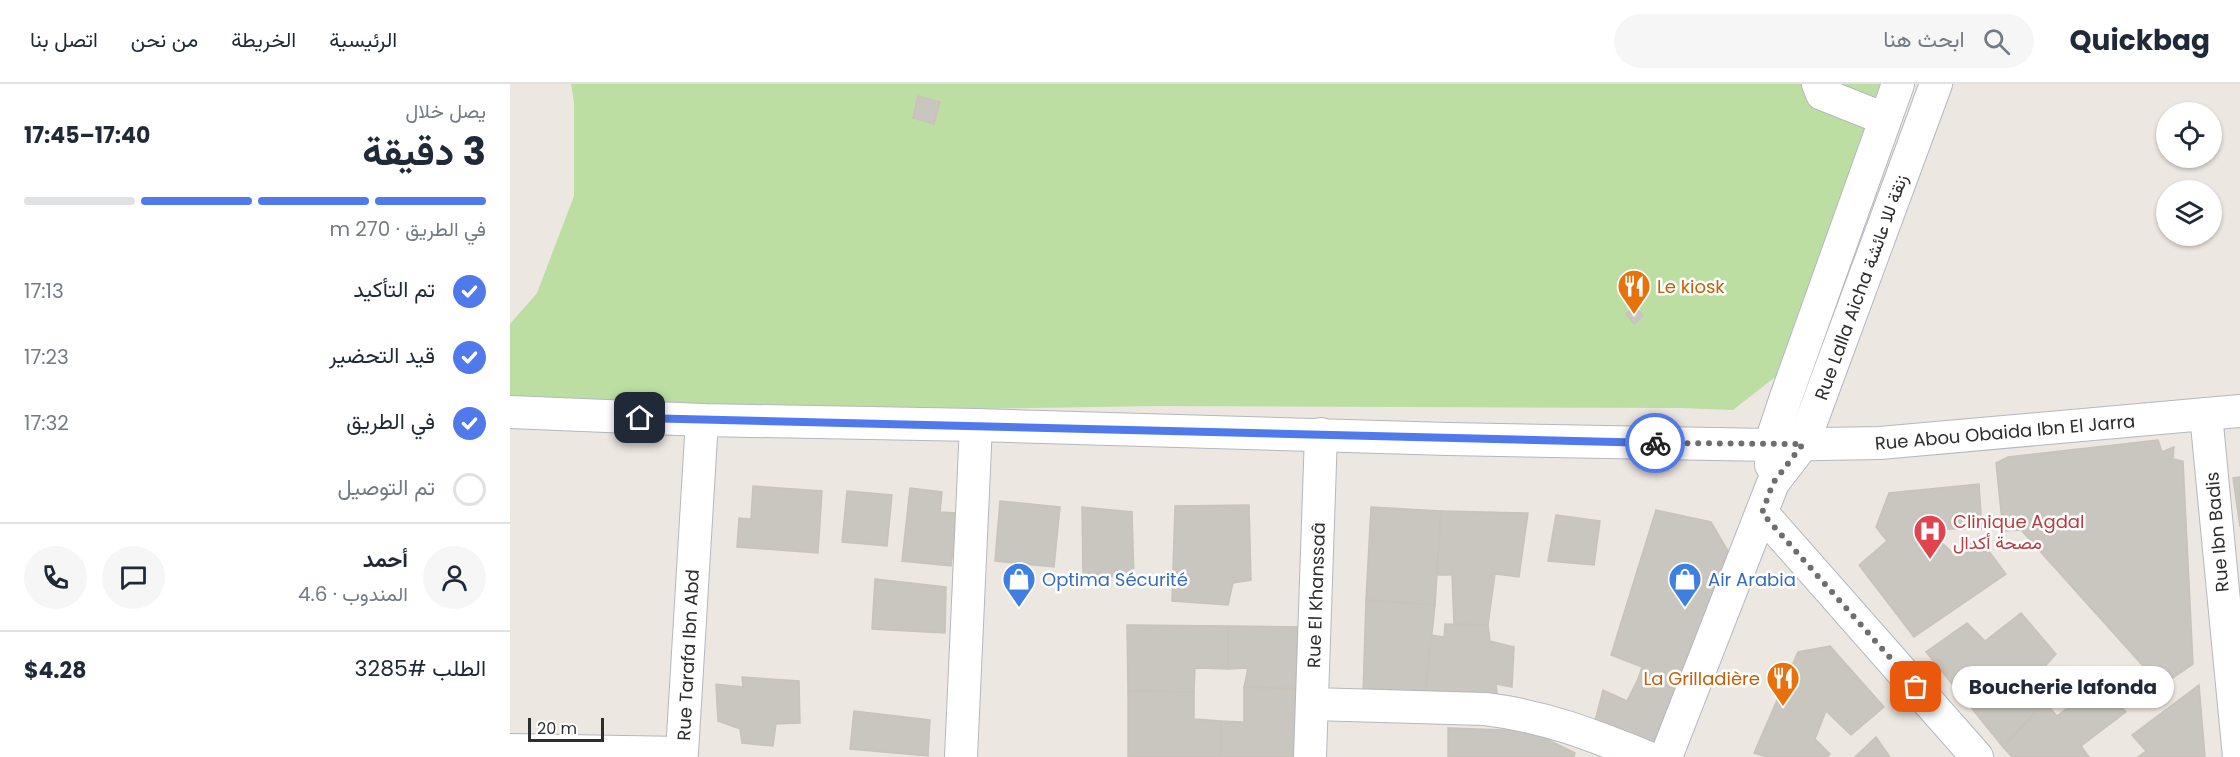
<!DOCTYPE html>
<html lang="ar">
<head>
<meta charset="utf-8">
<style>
	:root { --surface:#fff; --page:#f6f6f7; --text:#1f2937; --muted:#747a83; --line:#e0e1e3; --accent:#5079eb }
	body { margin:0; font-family:Poppins,Vazirmatn,sans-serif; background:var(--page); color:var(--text); direction:rtl; height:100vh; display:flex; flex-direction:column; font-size:22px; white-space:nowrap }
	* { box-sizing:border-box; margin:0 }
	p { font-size:20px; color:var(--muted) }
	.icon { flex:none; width:33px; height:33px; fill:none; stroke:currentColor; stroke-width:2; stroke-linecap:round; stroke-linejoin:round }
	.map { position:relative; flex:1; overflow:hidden; direction:ltr }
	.panel { display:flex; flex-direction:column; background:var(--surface); width:510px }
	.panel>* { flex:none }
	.buttons { position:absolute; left:1646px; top:18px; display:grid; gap:12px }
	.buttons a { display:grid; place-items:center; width:66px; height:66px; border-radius:50%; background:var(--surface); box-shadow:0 2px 4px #0004; font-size:30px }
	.scale { position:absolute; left:18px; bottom:15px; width:76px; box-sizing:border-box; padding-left:6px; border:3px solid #2d2d2d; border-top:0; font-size:16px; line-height:21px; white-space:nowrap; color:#2d2d2d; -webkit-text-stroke:4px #fff; paint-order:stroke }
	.pin { position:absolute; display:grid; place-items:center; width:51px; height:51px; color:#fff; margin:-26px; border-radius:12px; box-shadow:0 3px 9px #0006 }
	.courier { position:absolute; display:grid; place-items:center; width:60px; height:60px; margin:-30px; border:4px solid #5079eb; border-radius:50%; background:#fff; color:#222; box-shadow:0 2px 8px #0007 }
	.bubble { position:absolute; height:42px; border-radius:21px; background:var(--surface); box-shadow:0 2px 4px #0004; font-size:20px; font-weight:700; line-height:42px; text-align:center; direction:rtl }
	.summary em { font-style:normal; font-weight:700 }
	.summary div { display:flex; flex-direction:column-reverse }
	.summary { display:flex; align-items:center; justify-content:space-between; height:102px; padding:0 24px }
	h1 { font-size:39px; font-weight:700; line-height:45px }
	.bar { display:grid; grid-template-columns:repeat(4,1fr); gap:9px 6px; align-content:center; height:72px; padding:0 24px }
	.bar i { height:8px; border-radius:4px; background:var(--line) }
	.bar .active { background:var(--accent) }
	.bar p { grid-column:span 4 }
	.line { display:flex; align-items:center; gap:15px; padding:0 24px; border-top:2px solid var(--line) }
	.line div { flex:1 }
	.round { display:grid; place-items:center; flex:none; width:63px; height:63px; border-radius:32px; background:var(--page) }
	ol { padding:0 24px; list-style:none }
	li { display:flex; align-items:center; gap:18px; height:66px }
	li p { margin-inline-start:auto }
	li .icon { padding:6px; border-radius:50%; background:var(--accent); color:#fff; stroke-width:4 }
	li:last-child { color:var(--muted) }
	li i { width:33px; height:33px; border:3px solid var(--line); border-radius:50% }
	header { display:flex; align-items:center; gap:36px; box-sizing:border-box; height:84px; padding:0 30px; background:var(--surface); border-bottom:2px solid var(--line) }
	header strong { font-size:28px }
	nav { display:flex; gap:33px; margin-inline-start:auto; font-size:21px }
	.search { width:420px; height:54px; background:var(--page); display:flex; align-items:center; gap:15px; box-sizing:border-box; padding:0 21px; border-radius:33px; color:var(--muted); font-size:22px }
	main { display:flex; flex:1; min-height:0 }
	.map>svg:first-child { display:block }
	.green { fill:#bcdea3 }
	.building { fill:#c9c5bf; stroke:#c9c3ba; stroke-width:1.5 }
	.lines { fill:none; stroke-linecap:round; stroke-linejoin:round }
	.minor-casing { stroke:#b4b7bf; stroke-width:34 }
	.minor { stroke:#fff; stroke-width:32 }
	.done { stroke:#706e6c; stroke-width:6; stroke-dasharray:0 10.8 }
	.route { stroke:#5079eb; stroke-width:8 }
	.labels { text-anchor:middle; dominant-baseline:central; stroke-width:5; stroke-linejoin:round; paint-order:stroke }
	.food-label { font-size:18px; fill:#c56008; stroke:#fff; text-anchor:start }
	.street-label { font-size:18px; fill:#2d2d2d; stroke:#fff }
	.health-label { font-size:18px; fill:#be3a42; stroke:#fff; text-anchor:start }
	.shop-label { font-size:18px; fill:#366cbe; stroke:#fff; text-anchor:start }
</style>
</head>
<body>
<header>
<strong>Quickbag</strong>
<div class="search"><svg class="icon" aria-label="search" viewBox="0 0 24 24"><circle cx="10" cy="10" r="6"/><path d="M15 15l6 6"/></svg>ابحث هنا</div>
<nav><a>الرئيسية</a><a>الخريطة</a><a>من نحن</a><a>اتصل بنا</a></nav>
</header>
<main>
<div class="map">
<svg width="1730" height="673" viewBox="0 0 1730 673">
	<rect width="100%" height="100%" fill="#ede7e1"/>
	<polygon class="green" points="61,0 1370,0 1269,290 1223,326 1171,324 650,322 279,328 0,320 0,240 27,209 64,112 64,18"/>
	<g class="building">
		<polygon points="408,12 430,18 424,40 403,34"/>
		<polygon points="1125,223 1133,232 1124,240 1116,230"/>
		<polygon points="1648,356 1652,368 1664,363 1663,375 1673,377 1683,580 1651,602 1511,446 1493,447 1486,379 1498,373"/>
		<polygon points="1730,393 1730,443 1723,394"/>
		<polygon points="1469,400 1472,445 1435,445 1430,457 1444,470 1469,454 1496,490 1404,553 1349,481 1377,457 1366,443 1379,409"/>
		<polygon points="243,402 312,407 308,469 227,463 229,434 241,435"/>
		<polygon points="400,404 432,408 430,428 447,429 441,482 392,477"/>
		<polygon points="337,407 382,411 377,462 332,458"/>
		<polygon points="490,417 550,423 544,483 485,477"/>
		<polygon points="739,421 741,496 723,499 718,521 662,517 665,422"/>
		<polygon points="572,423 622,428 624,495 573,489"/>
		<polygon points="861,423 931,427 925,521 856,516"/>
		<polygon points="1146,426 1201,438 1222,474 1169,605 1128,595 1132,583 1101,571"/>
		<polygon points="931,427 1018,429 1009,493 985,490 978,541 944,540 942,491 927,491"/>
		<polygon points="1046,431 1090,437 1084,481 1038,477"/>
		<polygon points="365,495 436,503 435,549 362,545"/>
		<polygon points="856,516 925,521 915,615 853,610"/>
		<polygon points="1511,529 1546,570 1520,599 1535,618 1493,663 1416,568 1457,539 1475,557"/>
		<polygon points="935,540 978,541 980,557 1004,563 1002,603 986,600 988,616 915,615 921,551 934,553"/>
		<polygon points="617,541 718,542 718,585 685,584 684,608 618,607"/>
		<polygon points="718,542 793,543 792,605 734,603 738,584 718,585"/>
		<polygon points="1320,562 1374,623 1341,651 1316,627 1305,655 1320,670 1317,673 1257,673 1244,669 1288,568"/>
		<polygon points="232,593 289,597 290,639 266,640 263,662 232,659 230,645 208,637 206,600 233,603"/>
		<polygon points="1128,595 1169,605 1147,667 1085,637 1093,606 1117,617"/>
		<polygon points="1587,600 1616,628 1571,662 1579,673 1502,673 1493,663 1535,618 1547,632"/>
		<polygon points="1689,601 1695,673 1628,673 1636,667 1622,651"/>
		<polygon points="734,603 792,605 790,673 711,673 711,637 734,638"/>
		<polygon points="618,607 684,608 684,635 711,637 711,673 618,673"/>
		<polygon points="344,627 420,636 418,672 340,665"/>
		<polygon points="938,644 1020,647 1065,669 1064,673 938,673"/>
		<polygon points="1366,653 1380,673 1345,673"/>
	</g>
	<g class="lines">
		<defs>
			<g id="minor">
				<polyline points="1308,0 1312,10 1375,35"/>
				<polyline points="0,328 192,336 466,341 938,355 1260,361 1370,359 1730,327"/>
				<polyline points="1696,330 1729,673"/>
				<polyline points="1261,381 1260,361 1276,313 1388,0"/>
				<polyline points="1252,429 1467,673"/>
				<path d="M802,620L975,625C1035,632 1082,651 1137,673"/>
				<polyline points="0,666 172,669 192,336"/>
				<polyline points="451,673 466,341"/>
				<polyline points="800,673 811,350"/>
				<polyline points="1156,673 1263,399 1293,360 1426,0"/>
			</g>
		</defs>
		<use href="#minor" class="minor-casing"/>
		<use href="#minor" class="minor"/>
	</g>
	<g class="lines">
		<polyline class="done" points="1145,359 1293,360 1263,399 1252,429 1406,603"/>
		<polyline class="route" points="130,334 1145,359"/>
	</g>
	<defs>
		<symbol id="restaurant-pin" viewBox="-11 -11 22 30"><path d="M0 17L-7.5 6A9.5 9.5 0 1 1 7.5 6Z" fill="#e8710a" stroke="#fff"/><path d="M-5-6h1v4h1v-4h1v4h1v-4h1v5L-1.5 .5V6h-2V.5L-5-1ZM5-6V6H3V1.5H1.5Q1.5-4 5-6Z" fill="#fff"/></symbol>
		<symbol id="hospital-pin" viewBox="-11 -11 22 30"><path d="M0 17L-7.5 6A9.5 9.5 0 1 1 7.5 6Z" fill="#e0444e" stroke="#fff"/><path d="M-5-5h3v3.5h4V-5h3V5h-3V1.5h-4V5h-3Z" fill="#fff"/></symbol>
		<symbol id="shop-pin" viewBox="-11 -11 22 30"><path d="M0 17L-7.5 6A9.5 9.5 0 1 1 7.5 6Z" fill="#3f7fe0" stroke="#fff"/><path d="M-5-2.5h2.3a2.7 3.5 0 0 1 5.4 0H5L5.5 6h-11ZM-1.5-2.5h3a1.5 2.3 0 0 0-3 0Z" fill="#fff"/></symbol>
	</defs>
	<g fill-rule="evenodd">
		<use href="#restaurant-pin" x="1105" y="183" width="38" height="52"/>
		<use href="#hospital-pin" x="1401" y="428" width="38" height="52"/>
		<use href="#shop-pin" x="490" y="476" width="38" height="52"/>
		<use href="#shop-pin" x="1156" y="476" width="38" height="52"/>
		<use href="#restaurant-pin" x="1254" y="575" width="38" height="52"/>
	</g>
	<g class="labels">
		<g class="food-label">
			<text x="1147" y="202">Le kiosk</text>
			<text x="1250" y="594" text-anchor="end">La Grilladière</text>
		</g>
		<g class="street-label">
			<text transform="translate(1351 203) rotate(-70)">Rue Lalla Aicha زنقة للا عائشة</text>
			<text transform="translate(1495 348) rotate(-5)">Rue Abou Obaida Ibn El Jarra</text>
			<text transform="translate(1707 448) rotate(-95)">Rue Ibn Badis</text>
			<text transform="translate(806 511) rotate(-88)">Rue El Khanssaâ</text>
			<text transform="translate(178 571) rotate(-87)">Rue Tarafa Ibn Abd</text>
		</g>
		<g class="health-label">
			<text x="1443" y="437">Clinique Agdal<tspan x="1443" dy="21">مصحة أكدال</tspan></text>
		</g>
		<g class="shop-label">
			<text x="532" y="495">Optima Sécurité</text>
			<text x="1198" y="495">Air Arabia</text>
		</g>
	</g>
</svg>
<div class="buttons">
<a><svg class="icon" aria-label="locate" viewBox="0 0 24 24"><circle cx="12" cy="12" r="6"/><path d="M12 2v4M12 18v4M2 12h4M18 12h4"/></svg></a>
<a><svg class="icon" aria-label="layers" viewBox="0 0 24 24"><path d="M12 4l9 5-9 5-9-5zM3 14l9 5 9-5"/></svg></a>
</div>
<div class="scale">20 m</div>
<div class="pin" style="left:1406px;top:603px;background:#ea580c"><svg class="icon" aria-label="bag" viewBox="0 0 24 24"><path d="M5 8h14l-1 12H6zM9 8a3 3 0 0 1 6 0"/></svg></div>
<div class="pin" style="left:130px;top:334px;background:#1f2937"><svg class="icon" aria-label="home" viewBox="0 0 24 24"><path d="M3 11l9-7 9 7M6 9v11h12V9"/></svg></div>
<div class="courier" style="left:1145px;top:359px"><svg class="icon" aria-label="bike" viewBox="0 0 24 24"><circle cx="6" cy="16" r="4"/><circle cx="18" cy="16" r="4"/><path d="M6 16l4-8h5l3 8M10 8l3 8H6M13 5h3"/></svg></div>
<div class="bubble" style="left:1442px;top:582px;width:222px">Boucherie lafonda</div>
</div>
<section class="panel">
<div class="summary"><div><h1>3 دقيقة</h1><p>يصل خلال</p></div><em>17:40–17:45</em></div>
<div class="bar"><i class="active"></i><i class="active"></i><i class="active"></i><i></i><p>في الطريق · 270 m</p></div>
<ol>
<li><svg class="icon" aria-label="check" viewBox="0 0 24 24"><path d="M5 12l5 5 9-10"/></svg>تم التأكيد<p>17:13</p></li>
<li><svg class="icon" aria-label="check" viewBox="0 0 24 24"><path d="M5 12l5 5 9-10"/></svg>قيد التحضير<p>17:23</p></li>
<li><svg class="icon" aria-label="check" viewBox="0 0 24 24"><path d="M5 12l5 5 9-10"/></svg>في الطريق<p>17:32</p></li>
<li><i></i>تم التوصيل</li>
</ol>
<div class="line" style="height:108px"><a class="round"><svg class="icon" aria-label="person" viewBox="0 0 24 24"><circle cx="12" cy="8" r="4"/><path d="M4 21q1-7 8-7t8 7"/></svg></a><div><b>أحمد</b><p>المندوب · 4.6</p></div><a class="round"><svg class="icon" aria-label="chat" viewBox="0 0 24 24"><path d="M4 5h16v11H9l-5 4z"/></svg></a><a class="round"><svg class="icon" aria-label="phone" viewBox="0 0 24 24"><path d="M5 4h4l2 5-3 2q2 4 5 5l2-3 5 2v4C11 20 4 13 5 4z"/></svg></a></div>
<div class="line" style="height:78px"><div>الطلب #3285</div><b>$4.28</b></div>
</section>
</main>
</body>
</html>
